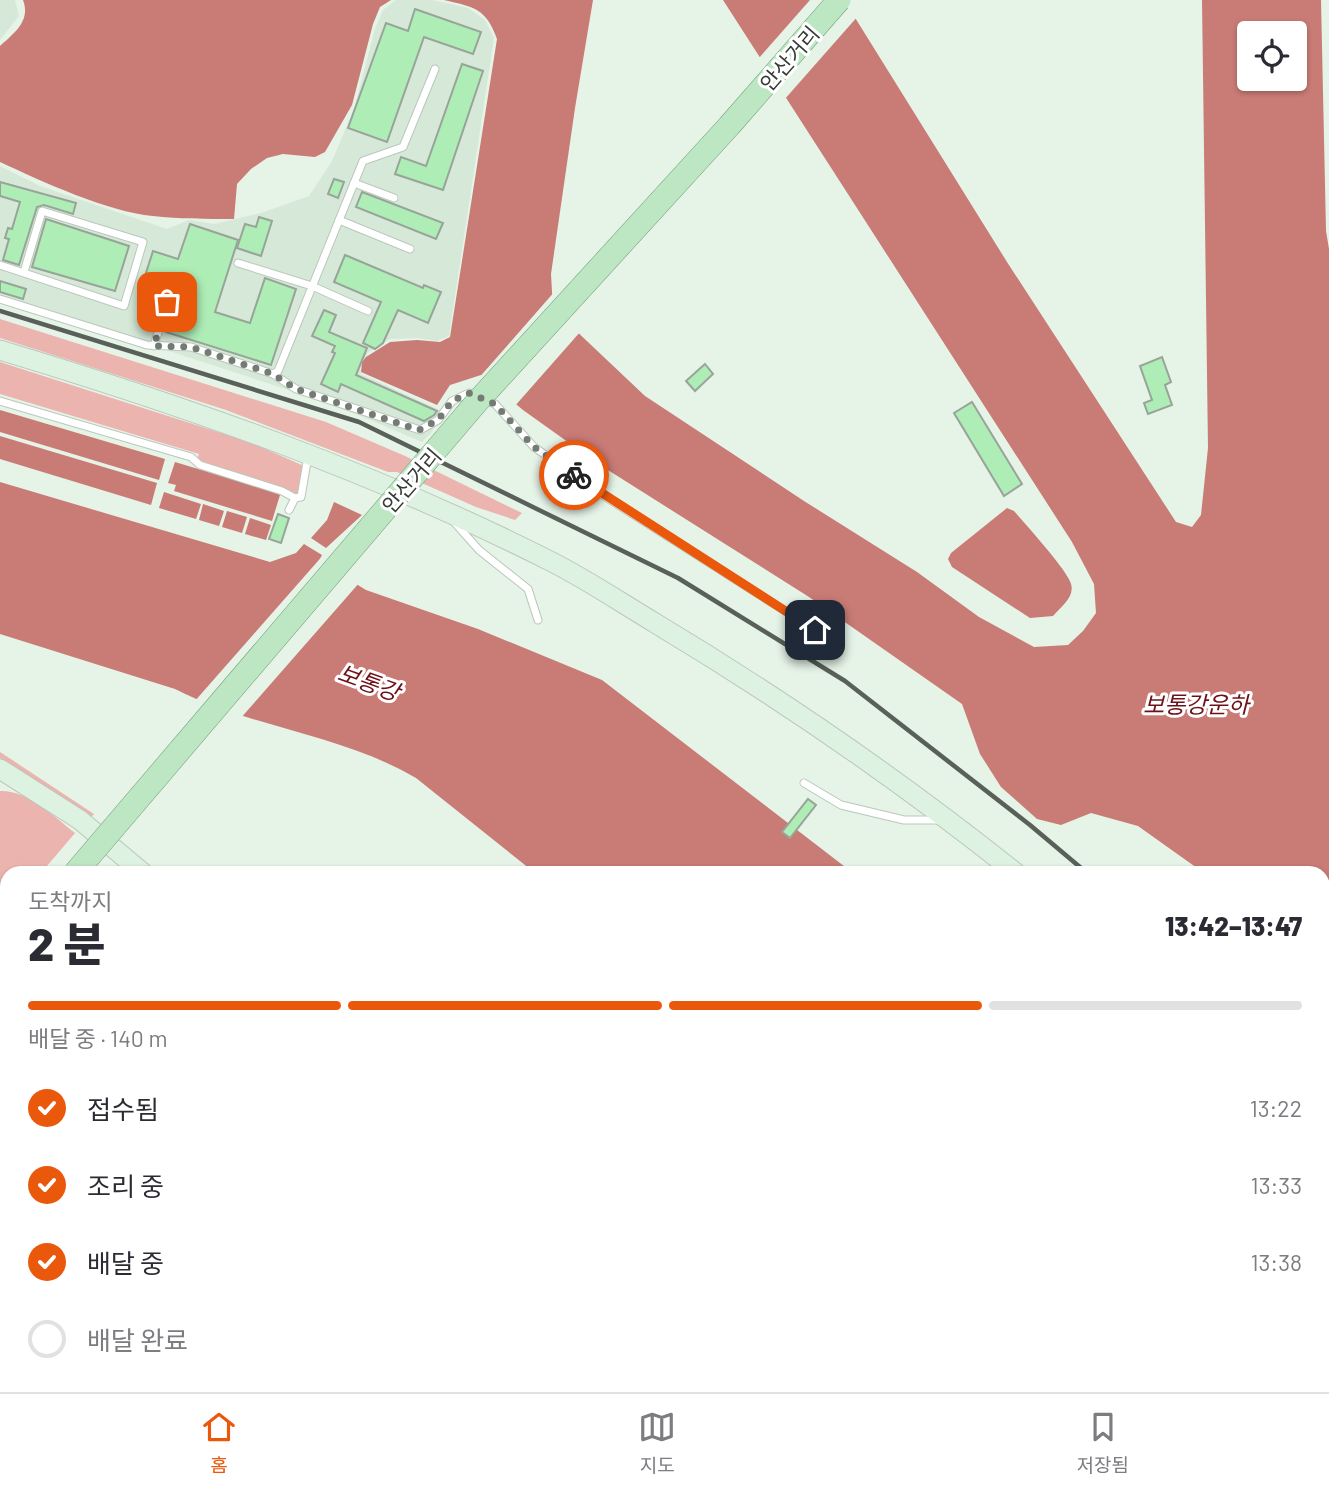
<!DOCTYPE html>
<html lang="ko">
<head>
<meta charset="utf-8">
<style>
	:root { --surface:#fff; --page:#f7f7f7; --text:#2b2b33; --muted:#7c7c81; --line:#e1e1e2; --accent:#ea580c }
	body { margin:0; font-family:Barlow,"Noto Sans KR",sans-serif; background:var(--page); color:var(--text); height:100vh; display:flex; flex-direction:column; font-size:26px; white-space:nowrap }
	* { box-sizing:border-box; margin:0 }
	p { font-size:23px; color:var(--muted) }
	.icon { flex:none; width:38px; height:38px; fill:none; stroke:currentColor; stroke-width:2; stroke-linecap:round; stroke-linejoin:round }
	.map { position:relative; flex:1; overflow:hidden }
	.drawer { position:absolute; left:0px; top:866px; width:1330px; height:527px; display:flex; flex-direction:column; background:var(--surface); border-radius:21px 21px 0 0; box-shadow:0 2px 5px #0004 }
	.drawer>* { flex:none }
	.fabs { position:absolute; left:1237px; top:21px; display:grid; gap:14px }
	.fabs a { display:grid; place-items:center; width:70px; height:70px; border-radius:7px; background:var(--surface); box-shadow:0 2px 5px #0004; font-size:35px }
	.pin { position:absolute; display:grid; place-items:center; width:60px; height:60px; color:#fff; margin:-30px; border-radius:14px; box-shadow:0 4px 10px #0006 }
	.courier { position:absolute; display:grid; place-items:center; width:70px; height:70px; margin:-35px; border:5px solid #ea580c; border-radius:50%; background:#fff; color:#222; box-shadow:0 2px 9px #0007 }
	.headline em { font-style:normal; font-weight:800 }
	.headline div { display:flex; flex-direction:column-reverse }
	.headline { display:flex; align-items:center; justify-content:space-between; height:119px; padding:0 28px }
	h1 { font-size:46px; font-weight:800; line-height:52px }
	.bar { display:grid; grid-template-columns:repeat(4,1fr); gap:10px 7px; align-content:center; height:84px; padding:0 28px }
	.bar i { height:9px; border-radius:5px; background:var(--line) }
	.bar .active { background:var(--accent) }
	.bar p { grid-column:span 4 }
	ol { padding:0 28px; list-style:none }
	li { display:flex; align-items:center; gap:21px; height:77px }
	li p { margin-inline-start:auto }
	li .icon { padding:7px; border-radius:50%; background:var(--accent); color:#fff; stroke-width:4 }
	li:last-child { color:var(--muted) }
	li i { width:38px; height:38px; border:4px solid var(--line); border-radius:50% }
	.tabs { display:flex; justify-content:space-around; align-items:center; height:98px; border-top:2px solid var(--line); background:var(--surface); font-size:19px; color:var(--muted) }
	.tabs a { display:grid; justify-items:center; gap:4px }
	.tabs .active { color:var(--accent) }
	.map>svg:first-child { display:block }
	.built { fill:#d6e9d8 }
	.green { fill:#ebb4af }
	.water { fill:#c97b76; fill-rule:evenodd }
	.pier { fill:#e6f3e7 }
	.building { fill:#aeedb6; stroke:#98a499; stroke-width:2 }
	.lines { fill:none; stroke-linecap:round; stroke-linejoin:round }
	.lane-casing { stroke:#bac7bb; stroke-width:9 }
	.street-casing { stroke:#bac7bb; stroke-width:16 }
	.secondary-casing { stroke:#bac7bb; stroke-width:21 }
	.primary-casing { stroke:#719f78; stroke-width:24 }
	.lane { stroke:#fff; stroke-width:7 }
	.street { stroke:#fff; stroke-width:14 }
	.secondary { stroke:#def2e1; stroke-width:19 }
	.primary { stroke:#bde6c3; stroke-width:23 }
	.rail { stroke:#596059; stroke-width:4.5 }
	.primary-bridge-casing { stroke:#719f78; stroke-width:24; stroke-linecap:butt }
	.primary-bridge { stroke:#bde6c3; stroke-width:23 }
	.done { stroke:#747b74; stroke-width:7; stroke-dasharray:0 12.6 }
	.route { stroke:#ea580c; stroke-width:9 }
	.labels { text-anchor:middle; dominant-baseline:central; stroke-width:6; stroke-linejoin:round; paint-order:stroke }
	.street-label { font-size:21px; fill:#363b36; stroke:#fff }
	.water-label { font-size:23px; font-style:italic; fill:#6f0f16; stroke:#fff }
</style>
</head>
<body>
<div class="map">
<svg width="1329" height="1392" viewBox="0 0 1329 1392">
	<rect width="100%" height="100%" fill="#e6f3e7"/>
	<g class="built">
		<polygon points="0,0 15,0 19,16 0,40"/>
		<polygon points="396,0 432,0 468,8 485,20 494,38 449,336 437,341 417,338 390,339 369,352 360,367 361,374 442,411 431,433 422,442 335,405 0,296 0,166 40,186 167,229 189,220 214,224 261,213 309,196 332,161 354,109 375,29 383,10"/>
	</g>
	<g class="green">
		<polygon points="0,319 326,422 405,456 522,513 515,520 476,507 397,472 388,472 226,410 0,338"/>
		<polygon points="0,362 252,443 304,466 299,492 296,494 282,487 197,460 199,454 0,394"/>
		<polygon points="0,752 94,814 90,818 64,799 0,758"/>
		<path d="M0,791C28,790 54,817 75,833L41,873H7V913L0,921Z"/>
		<polygon points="8,1386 589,1386 581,1392 9,1392"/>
	</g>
	<g class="water">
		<path d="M23,0H391L380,7L373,24L352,105L325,152L315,157L283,154L267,158L251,169L237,184L234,219C207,219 179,219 153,216C108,212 41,181 0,162V46C14,33 31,21 23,0Z"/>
		<path d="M444,0H593L575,108L551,274L553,309L645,396L804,501L917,572L979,617L1034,647L1068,645L1083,631L1096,613L1094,584L1072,542L723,0H844L1007,262L1176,522L1192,527L1201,515L1208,448L1202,0H1321L1326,231L1329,249V971L1323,965V873H1204L1138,826L1091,813L1061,825L1037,819L1001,787L980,754L962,704L809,597L600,465L523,410L481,375L450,385L437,405L361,372L362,362L366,357L390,342L417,340L440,342L450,337L497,39C486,8 474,7 444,0ZM1250,33H1295V79H1250Z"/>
		<polygon points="0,410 165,459 159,480 0,432"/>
		<polygon points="0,436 157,483 151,505 0,459"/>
		<polygon points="175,462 278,493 280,495 272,521 174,491 176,485 168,483"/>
		<path d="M0,482L270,562L296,553L304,544L322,555L319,561L366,590L478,629L602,680L853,873H535L416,778C341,734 252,728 175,689L0,634Z"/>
		<polygon points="164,492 201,504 196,519 159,508"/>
		<polygon points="334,502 362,515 326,548 311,538 327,520"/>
		<polygon points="203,504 224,511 219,526 199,520"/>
		<path d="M1007,508L1014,511C1025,524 1068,571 1071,584C1075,597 1061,607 1053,616L1030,618L952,567L948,559L951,553Z"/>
		<polygon points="227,511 247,517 242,533 222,527"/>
		<polygon points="250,518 271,525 266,540 245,534"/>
		<polygon points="899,1386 969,1386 962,1392 904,1392"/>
		<polygon points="1041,1386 1295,1386 1298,1392 1044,1392"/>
	</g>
	<g class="pier">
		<polygon points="810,0 848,0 858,16 784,100 758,59"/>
		<polygon points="556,290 557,308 581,331 514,407 480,378 477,380"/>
		<polygon points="325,553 324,559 360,582 240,719 194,702"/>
	</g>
	<g class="building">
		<polygon points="415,9 481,32 473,54 424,37 387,142 348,128 386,23 408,31"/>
		<polygon points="462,64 483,71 443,190 395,174 401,157 426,166"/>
		<polygon points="334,179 344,182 338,198 328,194"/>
		<polygon points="0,182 76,203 73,214 44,205 37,207 19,265 3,260 9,239 5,238 8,228 12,229 20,202 0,196"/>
		<polygon points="362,192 443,223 436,239 356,207"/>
		<polygon points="259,217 272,221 261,256 237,248 245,224 256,227"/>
		<polygon points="46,219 129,246 115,291 32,267"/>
		<polygon points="190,224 238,240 215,312 250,323 265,278 296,289 271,365 166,332 173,309 172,298 165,296 160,304 138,298 153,251 178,259"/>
		<polygon points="345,255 423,288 424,285 441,292 428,323 398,310 383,343 375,349 363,343 381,302 334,282"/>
		<polygon points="0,281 26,289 23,299 0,292"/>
		<polygon points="324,310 336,315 329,332 367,348 356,375 437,411 434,415 424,421 341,384 338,392 321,384 335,353 332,352 335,346 312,336"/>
		<polygon points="1162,357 1171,382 1165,385 1172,405 1148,414 1144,403 1152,400 1140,366"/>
		<polygon points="705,364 713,374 695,391 686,381"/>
		<polygon points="972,402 1022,484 1004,496 954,413"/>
		<polygon points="278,514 289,518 281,543 269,539"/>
		<polygon points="808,799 816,805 790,838 782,832"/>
	</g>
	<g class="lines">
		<defs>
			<g id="lane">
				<polyline points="354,183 394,198"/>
				<polyline points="339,220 410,249"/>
				<polyline points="238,263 312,286 368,311"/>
				<polyline points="0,265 124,306 143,242 42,211 24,272"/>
				<polyline points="0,299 147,345 191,347 273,374 278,371 363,161 403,147 435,69"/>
				<polyline points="154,346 167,302"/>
				<polyline points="273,374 296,389 420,430 438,420 452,401 469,393 495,404 534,447 601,494 815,630"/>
				<polyline points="0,401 191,457 200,465 282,491 295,498"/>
				<polyline points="289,510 295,498 301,497 307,462 310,458"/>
				<polyline points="455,523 479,550 528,589 538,620"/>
				<polyline points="804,783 841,805 904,820 941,820"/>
				<polyline points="620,1386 626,1392"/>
				<polyline points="837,1392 838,1392"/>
			</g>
			<polyline id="street" points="723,1386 730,1392"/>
			<g id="secondary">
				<path d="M0,350C189,407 374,472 550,561C586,579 620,602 655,623C780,698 902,782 1016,873"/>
				<polyline points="0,769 80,820 143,873"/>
				<polyline points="0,1037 7,1041"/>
				<polyline points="1323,1193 1329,1200"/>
			</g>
			<polyline id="primary" points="0,960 7,952"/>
		</defs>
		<use href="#lane" class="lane-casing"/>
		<use href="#street" class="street-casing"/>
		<use href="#secondary" class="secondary-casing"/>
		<use href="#primary" class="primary-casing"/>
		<use href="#lane" class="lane"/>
		<use href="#street" class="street"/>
		<use href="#secondary" class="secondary"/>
		<use href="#primary" class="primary"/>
		<g class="rail">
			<polyline points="0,311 359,422 678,578 845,681 1030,825 1087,873"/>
			<polyline points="1323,1141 1329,1149"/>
		</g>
		<defs>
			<polyline id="primary-bridge" points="75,873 476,403 729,126 839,0"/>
		</defs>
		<use href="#primary-bridge" class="primary-bridge-casing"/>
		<use href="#primary-bridge" class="primary-bridge"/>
	</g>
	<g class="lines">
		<polyline class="done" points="167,302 154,346 191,347 273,374 296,389 419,430 438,420 452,401 469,393 495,404 534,447 574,475"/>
		<polyline class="route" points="574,475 815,630"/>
	</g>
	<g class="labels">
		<g class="street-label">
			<text transform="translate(789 58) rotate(-49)">안산거리</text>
			<text transform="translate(411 480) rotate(-49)">안산거리</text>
		</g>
		<g class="water-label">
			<text transform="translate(369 682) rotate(20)">보통강</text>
			<text x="1196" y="704">보통강운하</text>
		</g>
	</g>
</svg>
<div class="fabs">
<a><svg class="icon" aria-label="locate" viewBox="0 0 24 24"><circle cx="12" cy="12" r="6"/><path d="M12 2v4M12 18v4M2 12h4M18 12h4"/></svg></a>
</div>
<div class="pin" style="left:167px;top:302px;background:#ea580c"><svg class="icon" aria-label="bag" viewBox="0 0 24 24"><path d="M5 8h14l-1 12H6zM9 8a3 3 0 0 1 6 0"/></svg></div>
<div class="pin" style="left:815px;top:630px;background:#1f2937"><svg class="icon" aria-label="home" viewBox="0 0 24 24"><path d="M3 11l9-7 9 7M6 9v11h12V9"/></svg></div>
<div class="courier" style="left:574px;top:475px"><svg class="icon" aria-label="bike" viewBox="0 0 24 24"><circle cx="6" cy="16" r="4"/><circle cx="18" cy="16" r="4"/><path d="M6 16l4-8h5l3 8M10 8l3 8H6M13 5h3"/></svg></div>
<section class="drawer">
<div class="headline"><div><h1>2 분</h1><p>도착까지</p></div><em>13:42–13:47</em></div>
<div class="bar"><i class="active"></i><i class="active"></i><i class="active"></i><i></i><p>배달 중 · 140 m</p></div>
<ol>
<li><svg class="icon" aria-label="check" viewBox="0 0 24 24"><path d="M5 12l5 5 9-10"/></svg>접수됨<p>13:22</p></li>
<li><svg class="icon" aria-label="check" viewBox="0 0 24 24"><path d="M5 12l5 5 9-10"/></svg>조리 중<p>13:33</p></li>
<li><svg class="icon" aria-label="check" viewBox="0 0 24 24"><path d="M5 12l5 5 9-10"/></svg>배달 중<p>13:38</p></li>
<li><i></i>배달 완료</li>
</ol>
</section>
</div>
<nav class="tabs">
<a class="active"><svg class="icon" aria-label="home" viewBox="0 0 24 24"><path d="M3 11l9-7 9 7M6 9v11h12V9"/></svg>홈</a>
<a><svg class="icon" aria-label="map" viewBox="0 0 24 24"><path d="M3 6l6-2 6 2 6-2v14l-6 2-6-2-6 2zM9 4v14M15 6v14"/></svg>지도</a>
<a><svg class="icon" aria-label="saved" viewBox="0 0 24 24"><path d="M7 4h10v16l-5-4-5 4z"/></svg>저장됨</a>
</nav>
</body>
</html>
